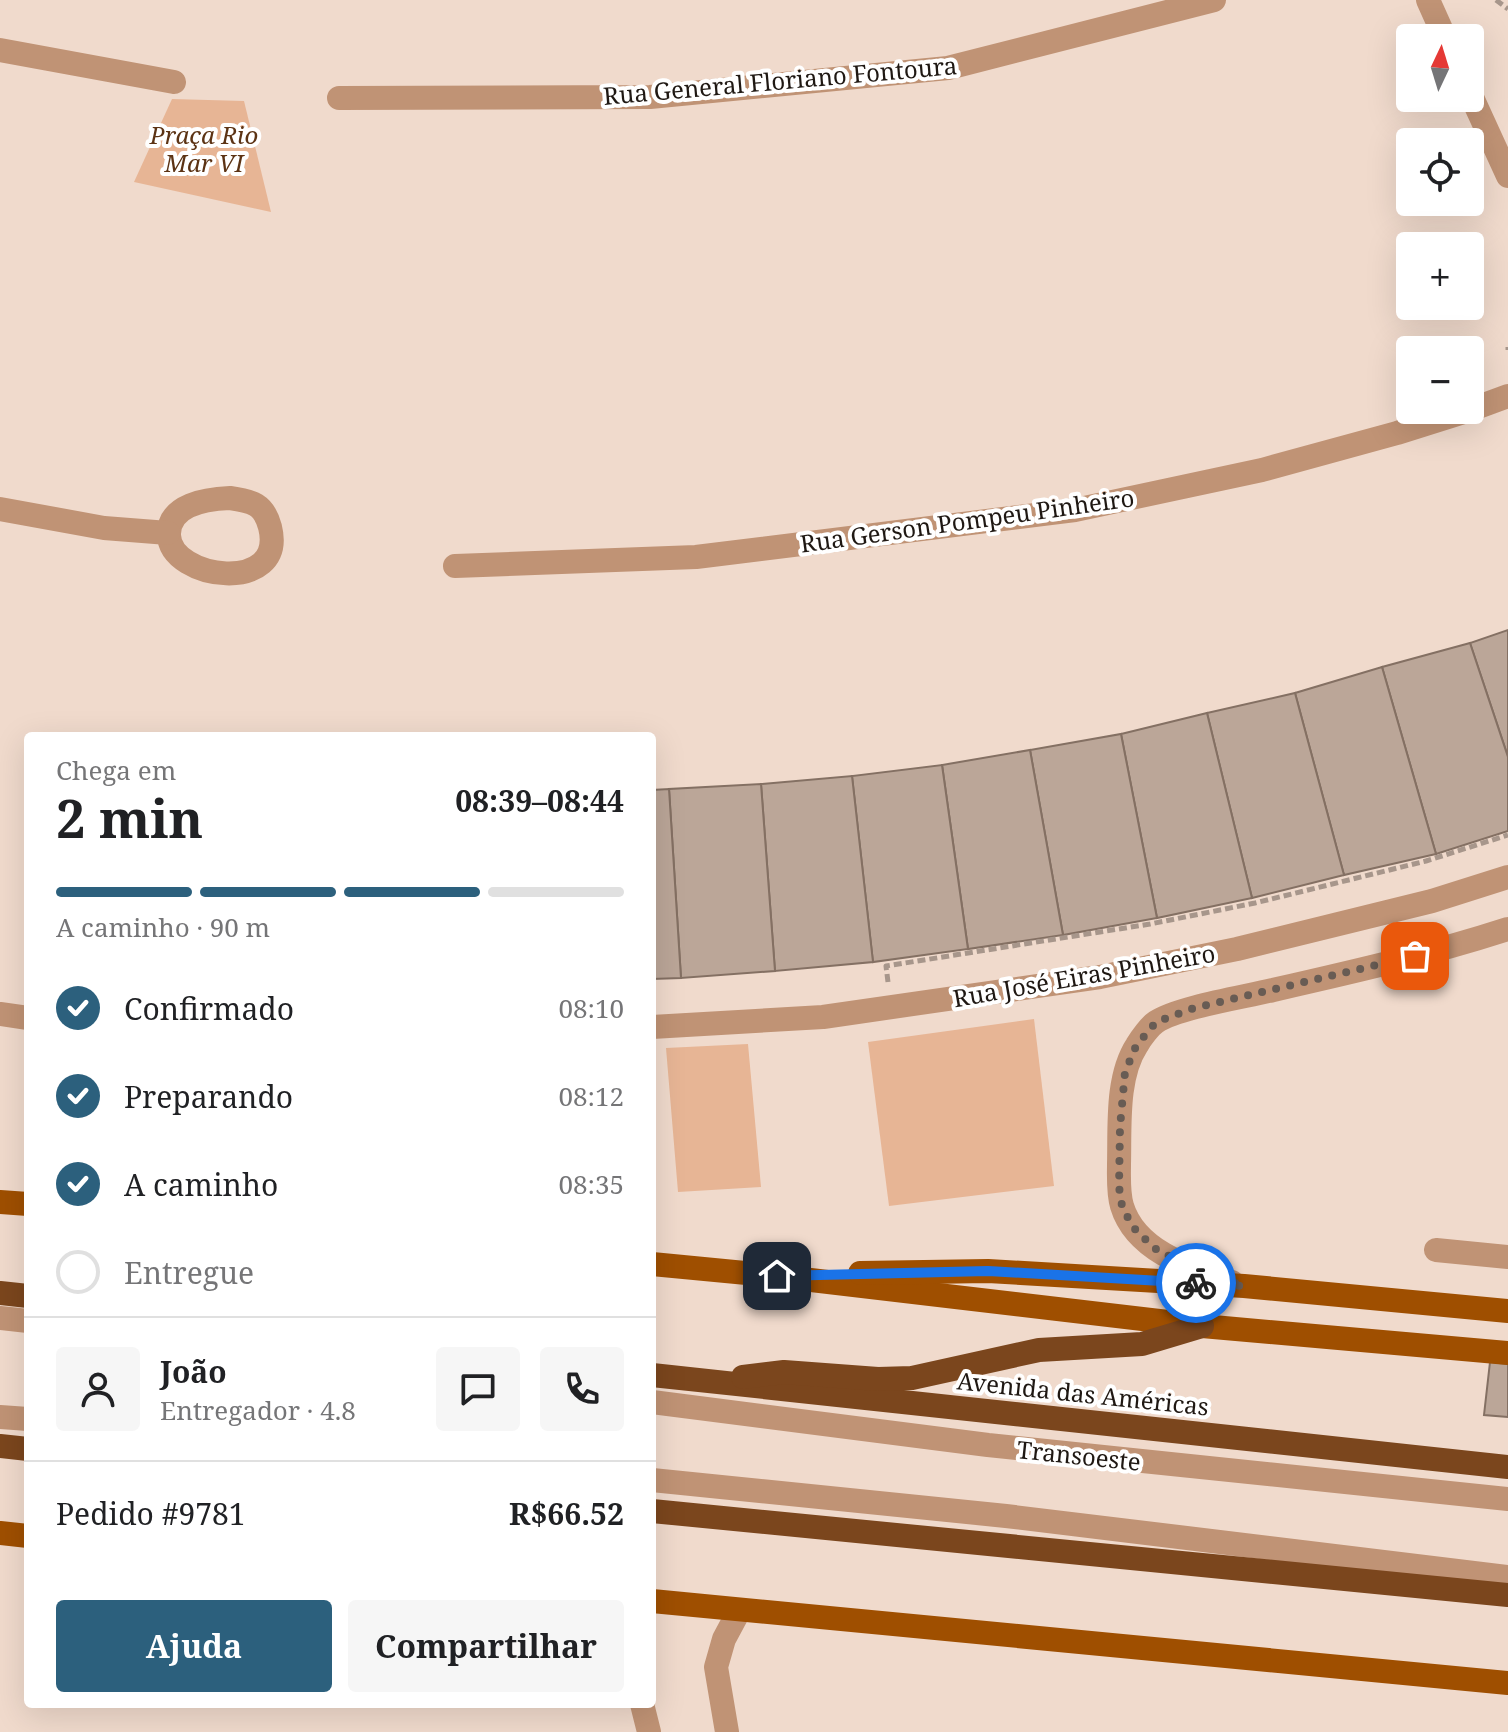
<!DOCTYPE html>
<html lang="pt">
<head>
<meta charset="utf-8">
<style>
	:root { --surface:#fff; --page:#f6f6f6; --text:#202124; --muted:#757577; --line:#e0e0e0; --accent:#2c607d }
	body { margin:0; font-family:"Noto Serif",serif; background:var(--page); color:var(--text); height:100vh; display:flex; flex-direction:column; font-size:30px; white-space:nowrap }
	* { box-sizing:border-box; margin:0 }
	p { font-size:26px; color:var(--muted) }
	.icon { flex:none; width:44px; height:44px; fill:none; stroke:currentColor; stroke-width:2; stroke-linecap:round; stroke-linejoin:round }
	.map { position:relative; flex:1; overflow:hidden }
	.details { position:absolute; left:24px; top:732px; width:632px; height:976px; display:flex; flex-direction:column; background:var(--surface); border-radius:8px; box-shadow:0 8px 32px #0002 }
	.details>* { flex:none }
	.needle { width:52px; rotate:4deg }
	.controls { position:absolute; left:1396px; top:24px; display:grid; gap:16px }
	.controls a { display:grid; place-items:center; width:88px; height:88px; border-radius:8px; background:var(--surface); box-shadow:0 8px 32px #0002; font-size:40px }
	.pin { position:absolute; display:grid; place-items:center; width:68px; height:68px; color:#fff; margin:-34px; border-radius:16px; box-shadow:0 4px 12px #0006 }
	.courier { position:absolute; display:grid; place-items:center; width:80px; height:80px; margin:-40px; border:6px solid #1a73e8; border-radius:50%; background:#fff; color:#222; box-shadow:0 2px 10px #0007 }
	.head em { font-style:normal; font-weight:700 }
	.head div { display:flex; flex-direction:column-reverse }
	.head { display:flex; align-items:center; justify-content:space-between; height:136px; padding:0 32px }
	h1 { font-size:52px; font-weight:700; line-height:60px }
	.bar { display:grid; grid-template-columns:repeat(4,1fr); gap:12px 8px; align-content:center; height:96px; padding:0 32px }
	.bar i { height:10px; border-radius:6px; background:var(--line) }
	.bar .on { background:var(--accent) }
	.bar p { grid-column:span 4 }
	.line { display:flex; align-items:center; gap:20px; padding:0 32px; border-top:2px solid var(--line) }
	.line div { flex:1 }
	.round { display:grid; place-items:center; flex:none; width:84px; height:84px; border-radius:8px; background:var(--page) }
	ol { padding:0 32px; list-style:none }
	li { display:flex; align-items:center; gap:24px; height:88px }
	li p { margin-inline-start:auto }
	li .icon { padding:8px; border-radius:50%; background:var(--accent); color:#fff; stroke-width:4 }
	li:last-child { color:var(--muted) }
	li i { width:44px; height:44px; border:4px solid var(--line); border-radius:50% }
	.cta { display:flex; gap:16px; margin-top:auto; padding:16px 32px }
	.cta a { flex:1; height:92px; border-radius:8px; background:var(--accent); color:#fff; font-size:32px; font-weight:700; line-height:92px; text-align:center }
	.cta a+a { background:var(--page); color:var(--text) }
	.map>svg:first-child { display:block }
	.green { fill:#e7b595 }
	.building { fill:#bba698; stroke:#847063; stroke-width:2 }
	.lines { fill:none; stroke-linecap:round; stroke-linejoin:round }
	.path { stroke:#a7968b; stroke-width:5; stroke-dasharray:8 4; stroke-linecap:butt }
	.minor { stroke:#c09375; stroke-width:24 }
	.major { stroke:#9f4f00; stroke-width:24 }
	.highway { stroke:#7b461d; stroke-width:24 }
	.done { stroke:#685c54; stroke-width:8; stroke-dasharray:0 14.4 }
	.route { stroke:#1a73e8; stroke-width:10 }
	.labels { text-anchor:middle; dominant-baseline:central; stroke-width:8; stroke-linejoin:round; paint-order:stroke }
	.street-label { font-size:24px; fill:#1f1813; stroke:#fff }
	.park-label { font-size:24px; font-style:italic; fill:#5c3314; stroke:#fff }
</style>
</head>
<body>
<div class="map">
<svg width="1508" height="1732" viewBox="0 0 1508 1732">
	<rect width="100%" height="100%" fill="#f0dacc"/>
	<g class="green">
		<polygon points="172,99 244,101 271,212 134,182"/>
		<polygon points="1034,1019 1054,1186 889,1206 868,1042"/>
		<polygon points="748,1044 761,1187 678,1192 666,1048"/>
	</g>
	<g class="building">
		<polygon points="1508,630 1508,757 1470,643"/>
		<polygon points="1470,643 1508,757 1508,831 1436,854 1382,667"/>
		<polygon points="1382,667 1436,854 1344,875 1295,693"/>
		<polygon points="1295,693 1344,875 1252,898 1207,713"/>
		<polygon points="1207,713 1252,898 1157,918 1121,734"/>
		<polygon points="1121,734 1157,918 1063,935 1030,750"/>
		<polygon points="1030,750 1063,935 968,949 942,765"/>
		<polygon points="942,765 968,949 873,962 852,776"/>
		<polygon points="852,776 873,962 775,971 761,784"/>
		<polygon points="761,784 775,971 681,978 669,789"/>
		<polygon points="669,789 681,978 652,979 652,790"/>
		<polygon points="1490,1362 1508,1364 1508,1417 1484,1415"/>
	</g>
	<g class="lines">
		<g class="path">
			<polyline points="1496,0 1508,9"/>
			<polyline points="1508,347 1508,350"/>
			<polyline points="888,982 886,966 1150,924 1255,903 1426,861 1508,835"/>
		</g>
		<g class="minor">
			<polyline points="1428,0 1445,38"/>
			<polyline points="0,50 174,82"/>
			<polyline points="1470,93 1508,176"/>
			<polyline points="339,98 650,97 948,68 1214,0"/>
			<polyline points="1470,410 1508,396"/>
			<path d="M230,498C252,501 264,504 270,527C287,595 170,580 169,535C168,504 207,499 230,498Z"/>
			<polyline points="0,509 104,528 168,533"/>
			<polyline points="455,566 696,557 1075,510 1262,470 1397,433 1470,410"/>
			<polyline points="0,1014 28,1018"/>
			<polyline points="652,1027 823,1017 1100,977 1237,949 1432,901 1508,877"/>
			<polyline points="1436,1250 1508,1257"/>
			<path d="M1232,1282C1191,1268 1136,1252 1122,1206C1118,1193 1119,1177 1119,1164C1120,1127 1116,1077 1137,1045C1141,1038 1150,1026 1156,1022C1179,1007 1245,997 1273,990C1352,972 1431,954 1508,929"/>
			<polyline points="0,1318 28,1321"/>
			<polyline points="652,1402 988,1445 1508,1499"/>
			<polyline points="0,1417 28,1419"/>
			<polyline points="652,1480 1006,1516 1508,1577"/>
			<polyline points="642,1704 649,1732"/>
			<polyline points="727,1732 716,1667 724,1639 739,1611"/>
		</g>
		<g class="major">
			<polyline points="0,1202 28,1204"/>
			<polyline points="652,1264 777,1276 1202,1326 1508,1353"/>
			<polyline points="860,1273 988,1271 1244,1286 1508,1311"/>
			<polyline points="0,1533 28,1536"/>
			<polyline points="652,1601 1508,1683"/>
		</g>
		<g class="highway">
			<polyline points="0,1293 28,1296"/>
			<polyline points="652,1375 1508,1467"/>
			<polyline points="743,1377 784,1372 878,1379 912,1378 1039,1350 1142,1344 1202,1326"/>
			<polyline points="0,1446 28,1449"/>
			<polyline points="652,1511 1508,1595"/>
		</g>
	</g>
	<g class="lines">
		<polyline class="done" points="1196,1283 1244,1286 1193,1269 1154,1248 1132,1226 1122,1206 1119,1187 1120,1127 1125,1072 1136,1046 1156,1022 1194,1008 1415,956"/>
		<polyline class="route" points="777,1276 988,1271 1196,1283"/>
	</g>
	<g class="labels">
		<g class="street-label">
			<text transform="translate(780 80) rotate(-5)">Rua General Floriano Fontoura</text>
			<text transform="translate(967 520) rotate(-8)">Rua Gerson Pompeu Pinheiro</text>
			<text transform="translate(1084 975) rotate(-10)">Rua José Eiras Pinheiro</text>
			<text transform="translate(1083 1393) rotate(6)">Avenida das Américas</text>
			<text transform="translate(1079 1455) rotate(6)">Transoeste</text>
		</g>
		<g class="park-label">
			<text x="204" y="134">Praça Rio<tspan x="204" dy="28">Mar VI</tspan></text>
		</g>
	</g>
</svg>
<div class="controls">
<a><svg class="needle" viewBox="-14 -14 28 28"><path d="M0-13l5 13h-10z" fill="#e53935"/><path d="M0 13l5-13h-10z" fill="#757577"/></svg></a>
<a><svg class="icon" aria-label="locate" viewBox="0 0 24 24"><circle cx="12" cy="12" r="6"/><path d="M12 2v4M12 18v4M2 12h4M18 12h4"/></svg></a>
<a>+</a>
<a>−</a>
</div>
<div class="pin" style="left:1415px;top:956px;background:#ea580c"><svg class="icon" aria-label="bag" viewBox="0 0 24 24"><path d="M5 8h14l-1 12H6zM9 8a3 3 0 0 1 6 0"/></svg></div>
<div class="pin" style="left:777px;top:1276px;background:#1f2937"><svg class="icon" aria-label="home" viewBox="0 0 24 24"><path d="M3 11l9-7 9 7M6 9v11h12V9"/></svg></div>
<div class="courier" style="left:1196px;top:1283px"><svg class="icon" aria-label="bike" viewBox="0 0 24 24"><circle cx="6" cy="16" r="4"/><circle cx="18" cy="16" r="4"/><path d="M6 16l4-8h5l3 8M10 8l3 8H6M13 5h3"/></svg></div>
<section class="details">
<div class="head"><div><h1>2 min</h1><p>Chega em</p></div><em>08:39–08:44</em></div>
<div class="bar"><i class="on"></i><i class="on"></i><i class="on"></i><i></i><p>A caminho · 90 m</p></div>
<ol>
<li><svg class="icon" aria-label="check" viewBox="0 0 24 24"><path d="M5 12l5 5 9-10"/></svg>Confirmado<p>08:10</p></li>
<li><svg class="icon" aria-label="check" viewBox="0 0 24 24"><path d="M5 12l5 5 9-10"/></svg>Preparando<p>08:12</p></li>
<li><svg class="icon" aria-label="check" viewBox="0 0 24 24"><path d="M5 12l5 5 9-10"/></svg>A caminho<p>08:35</p></li>
<li><i></i>Entregue</li>
</ol>
<div class="line" style="height:144px"><a class="round"><svg class="icon" aria-label="person" viewBox="0 0 24 24"><circle cx="12" cy="8" r="4"/><path d="M4 21q1-7 8-7t8 7"/></svg></a><div><b>João</b><p>Entregador · 4.8</p></div><a class="round"><svg class="icon" aria-label="chat" viewBox="0 0 24 24"><path d="M4 5h16v11H9l-5 4z"/></svg></a><a class="round"><svg class="icon" aria-label="phone" viewBox="0 0 24 24"><path d="M5 4h4l2 5-3 2q2 4 5 5l2-3 5 2v4C11 20 4 13 5 4z"/></svg></a></div>
<div class="line" style="height:104px"><div>Pedido #9781</div><b>R$66.52</b></div>
<div class="cta"><a>Ajuda</a><a>Compartilhar</a></div>
</section>
</div>
</body>
</html>
